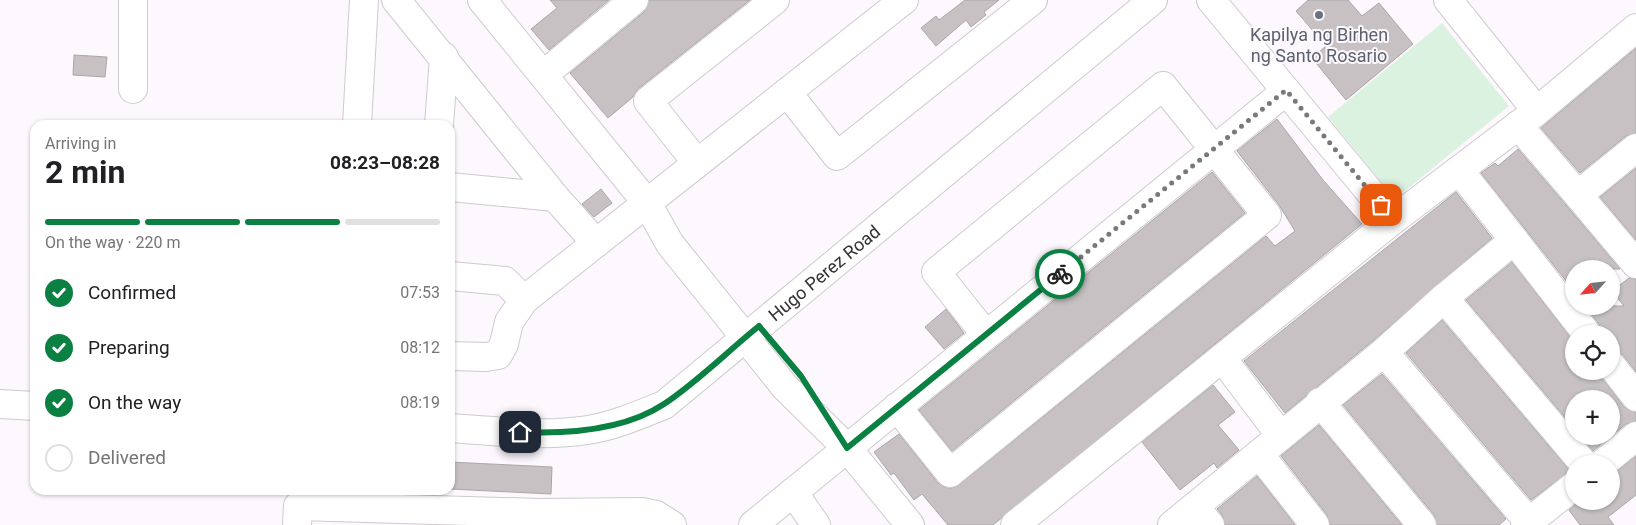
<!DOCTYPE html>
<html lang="en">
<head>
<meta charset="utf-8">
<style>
	:root { --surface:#fff; --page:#f6f6f6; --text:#202124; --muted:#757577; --line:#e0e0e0; --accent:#0b8043 }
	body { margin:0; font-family:Roboto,sans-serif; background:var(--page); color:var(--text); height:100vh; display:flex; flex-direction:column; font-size:19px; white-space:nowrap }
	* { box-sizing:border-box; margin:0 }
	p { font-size:16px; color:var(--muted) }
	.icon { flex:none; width:28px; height:28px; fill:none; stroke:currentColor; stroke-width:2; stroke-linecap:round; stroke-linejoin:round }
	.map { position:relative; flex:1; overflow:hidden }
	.details { position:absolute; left:30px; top:120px; width:425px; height:375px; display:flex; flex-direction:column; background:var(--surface); border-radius:15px; box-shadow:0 1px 4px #0004 }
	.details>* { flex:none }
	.needle { width:32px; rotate:243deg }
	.tools { position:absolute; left:1565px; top:260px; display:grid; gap:10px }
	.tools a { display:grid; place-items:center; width:55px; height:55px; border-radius:50%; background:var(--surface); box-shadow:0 1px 4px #0004; font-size:25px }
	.pin { position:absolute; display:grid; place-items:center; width:42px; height:42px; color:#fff; margin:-21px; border-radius:10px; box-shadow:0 2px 8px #0006 }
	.courier { position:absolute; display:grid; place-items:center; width:50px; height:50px; margin:-25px; border:4px solid #0b8043; border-radius:50%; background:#fff; color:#222; box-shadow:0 1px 6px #0007 }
	.summary em { font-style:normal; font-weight:700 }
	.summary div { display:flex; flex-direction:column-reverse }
	.summary { display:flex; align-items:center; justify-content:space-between; height:85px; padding:0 15px }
	h1 { font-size:32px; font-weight:700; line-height:38px }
	.bar { display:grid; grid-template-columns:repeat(4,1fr); gap:8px 5px; align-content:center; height:60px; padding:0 15px }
	.bar i { height:6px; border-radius:4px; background:var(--line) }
	.bar .on { background:var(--accent) }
	.bar p { grid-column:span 4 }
	ol { padding:0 15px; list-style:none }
	li { display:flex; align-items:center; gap:15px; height:55px }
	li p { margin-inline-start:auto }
	li .icon { padding:5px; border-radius:50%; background:var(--accent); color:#fff; stroke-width:4 }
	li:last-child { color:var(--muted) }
	li i { width:28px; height:28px; border:2px solid var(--line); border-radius:50% }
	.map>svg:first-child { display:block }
	.green { fill:#dcf2e1 }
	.building { fill:#c7c1c3; stroke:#aca6a9 }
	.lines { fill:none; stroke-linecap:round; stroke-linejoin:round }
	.minor-casing { stroke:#cfcace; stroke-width:30 }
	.minor { stroke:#fff; stroke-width:28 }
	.done { stroke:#7b787b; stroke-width:5; stroke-dasharray:0 9 }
	.route { stroke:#0b8043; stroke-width:6 }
	.worship-dot { fill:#6b7280; stroke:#fdf8fd; stroke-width:2 }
	.labels { text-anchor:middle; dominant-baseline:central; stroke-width:4; stroke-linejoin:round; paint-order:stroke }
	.worship-label { font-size:18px; fill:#5b616d; stroke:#fdf8fd }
	.street-label { font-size:18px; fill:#353335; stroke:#fdf8fd }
</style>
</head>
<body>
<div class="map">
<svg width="1636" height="525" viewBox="0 0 1636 525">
	<rect width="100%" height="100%" fill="#fdf8fd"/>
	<polygon class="green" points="1442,23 1509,106 1395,199 1328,117"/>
	<g class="building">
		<polygon points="550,0 609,0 549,50 531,29 557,8"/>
		<polygon points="649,0 750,0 638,89 633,97 608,118 570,73 644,12"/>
		<polygon points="965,0 999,0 984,12 986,15 971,27 966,20 936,46 921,28 936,16 939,20"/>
		<polygon points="1308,0 1348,0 1362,16 1379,3 1413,44 1346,100 1312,58 1326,46 1296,11"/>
		<polygon points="1636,48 1636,133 1626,136 1580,173 1541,128"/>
		<polygon points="74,55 107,57 105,77 73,75"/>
		<polygon points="1277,119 1323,180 1362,224 993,525 948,525 922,494 914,500 894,473 891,475 874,452 899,434 938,483 944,487 952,488 959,485 1266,236 1275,246 1295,231 1279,205 1237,151"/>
		<polygon points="1518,149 1566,205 1620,269 1574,269 1574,291 1481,173 1495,163 1498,166"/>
		<polygon points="1636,168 1636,240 1600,197"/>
		<polygon points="1212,172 1245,213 952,451 919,410"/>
		<polygon points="601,189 612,203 594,217 582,204"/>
		<polygon points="1456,192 1492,238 1374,340 1285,413 1244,361"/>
		<polygon points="1512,262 1574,342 1574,371 1597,371 1624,407 1636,412 1636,421 1626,424 1611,436 1611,399 1574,399 1574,428 1466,300"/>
		<polygon points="1629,278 1636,279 1636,372 1623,355 1611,349 1611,334 1602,334 1599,324 1585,306 1624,306 1612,291"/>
		<polygon points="946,309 964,333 944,349 925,327"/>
		<polygon points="1442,320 1570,471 1531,500 1406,353"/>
		<polygon points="1382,374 1506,519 1499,525 1437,525 1434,515 1343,405"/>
		<polygon points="1213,385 1235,412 1218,425 1239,450 1217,468 1214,463 1180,490 1142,442"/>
		<polygon points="1319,425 1402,525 1330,525 1327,515 1281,456"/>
		<polygon points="1581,436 1611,436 1593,451"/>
		<polygon points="1636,456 1636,495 1608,517 1614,525 1580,525 1569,510 1580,501 1611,501 1611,476"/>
		<polygon points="450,462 552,467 551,494 450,489"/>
		<polygon points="1257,476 1295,525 1225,525 1222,515 1217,509"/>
	</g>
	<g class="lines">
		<defs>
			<g id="minor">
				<polyline points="396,0 555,197 596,243"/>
				<polyline points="482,0 647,203 670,244 785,387 847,448 910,525"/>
				<polyline points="1211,0 1393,220"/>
				<polyline points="1448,0 1537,111"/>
				<polyline points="543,75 634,0"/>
				<polyline points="133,89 133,0"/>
				<polyline points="787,92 837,156 1033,0"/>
				<polyline points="357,125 364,0"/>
				<polyline points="439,125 444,57"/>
				<polyline points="1518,125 1578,195"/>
				<polyline points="1636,148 1578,195 1636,264"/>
				<polyline points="697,163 648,101 775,0"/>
				<polyline points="1459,170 1514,240"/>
				<polyline points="450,187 555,197"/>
				<polyline points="450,276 505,281 524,300"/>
				<polyline points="1444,298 1584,464"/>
				<polyline points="1384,352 1529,522"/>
				<polyline points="450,356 486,357 498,355 504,344 509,322 524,300 904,0"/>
				<polyline points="1222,358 1281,436"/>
				<polyline points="1611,365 1636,397"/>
				<polyline points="1320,402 1422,525"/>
				<polyline points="0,404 35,406"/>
				<polyline points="897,407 950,473 1267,215 1163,86 936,272 986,335"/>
				<path id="s1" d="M450,428C495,431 543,437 588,430C614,426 639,415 664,405L1153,0"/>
				<polyline points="1259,454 1315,525"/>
				<polyline points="1602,464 1636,436"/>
				<polyline points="793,492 816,525"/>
				<polyline points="1195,507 1210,525"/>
				<polyline points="297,525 298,506 539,513 642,512 656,515 672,525"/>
				<polyline points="753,525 1286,91"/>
				<polyline points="1015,525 1393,220 1537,111 1636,28"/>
				<polyline points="1172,525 1384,352 1444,298 1514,240 1587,334"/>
				<polyline points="1525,525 1574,486"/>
			</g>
		</defs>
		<use href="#minor" class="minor-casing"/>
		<use href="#minor" class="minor"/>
	</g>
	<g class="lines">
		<polyline class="done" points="1060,274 1286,90 1381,205"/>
		<path class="route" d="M520,432C566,434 625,430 664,404C696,383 728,351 759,326L801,376L847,448L1060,274"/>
	</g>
	<circle class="worship-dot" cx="1319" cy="15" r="5"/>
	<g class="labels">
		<g class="worship-label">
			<text x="1319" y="34">Kapilya ng Birhen<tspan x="1319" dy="21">ng Santo Rosario</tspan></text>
		</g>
		<g class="street-label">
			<text stroke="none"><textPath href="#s1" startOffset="426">Hugo Perez Road</textPath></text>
		</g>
	</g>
</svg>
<div class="tools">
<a><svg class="needle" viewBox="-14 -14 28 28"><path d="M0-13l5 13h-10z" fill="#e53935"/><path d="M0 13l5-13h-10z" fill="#757577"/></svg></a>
<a><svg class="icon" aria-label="locate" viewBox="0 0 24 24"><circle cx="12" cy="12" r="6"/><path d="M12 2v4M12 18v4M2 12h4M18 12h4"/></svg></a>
<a>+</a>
<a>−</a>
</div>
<div class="pin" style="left:1381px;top:205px;background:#ea580c"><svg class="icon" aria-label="bag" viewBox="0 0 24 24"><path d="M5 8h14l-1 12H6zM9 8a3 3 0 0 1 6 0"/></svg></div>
<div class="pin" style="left:520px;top:432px;background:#1f2937"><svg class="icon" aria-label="home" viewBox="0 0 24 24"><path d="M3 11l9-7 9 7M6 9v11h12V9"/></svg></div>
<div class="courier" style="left:1060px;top:274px"><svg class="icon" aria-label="bike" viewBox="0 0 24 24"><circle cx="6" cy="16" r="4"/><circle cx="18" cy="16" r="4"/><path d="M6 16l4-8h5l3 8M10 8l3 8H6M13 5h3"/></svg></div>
<section class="details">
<div class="summary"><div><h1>2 min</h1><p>Arriving in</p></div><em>08:23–08:28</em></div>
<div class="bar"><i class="on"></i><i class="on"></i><i class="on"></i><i></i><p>On the way · 220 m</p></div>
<ol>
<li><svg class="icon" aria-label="check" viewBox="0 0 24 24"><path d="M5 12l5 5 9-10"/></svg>Confirmed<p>07:53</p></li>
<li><svg class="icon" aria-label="check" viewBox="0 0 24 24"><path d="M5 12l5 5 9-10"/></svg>Preparing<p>08:12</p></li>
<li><svg class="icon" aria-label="check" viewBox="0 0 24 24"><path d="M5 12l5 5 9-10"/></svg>On the way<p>08:19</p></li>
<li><i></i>Delivered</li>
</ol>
</section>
</div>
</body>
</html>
